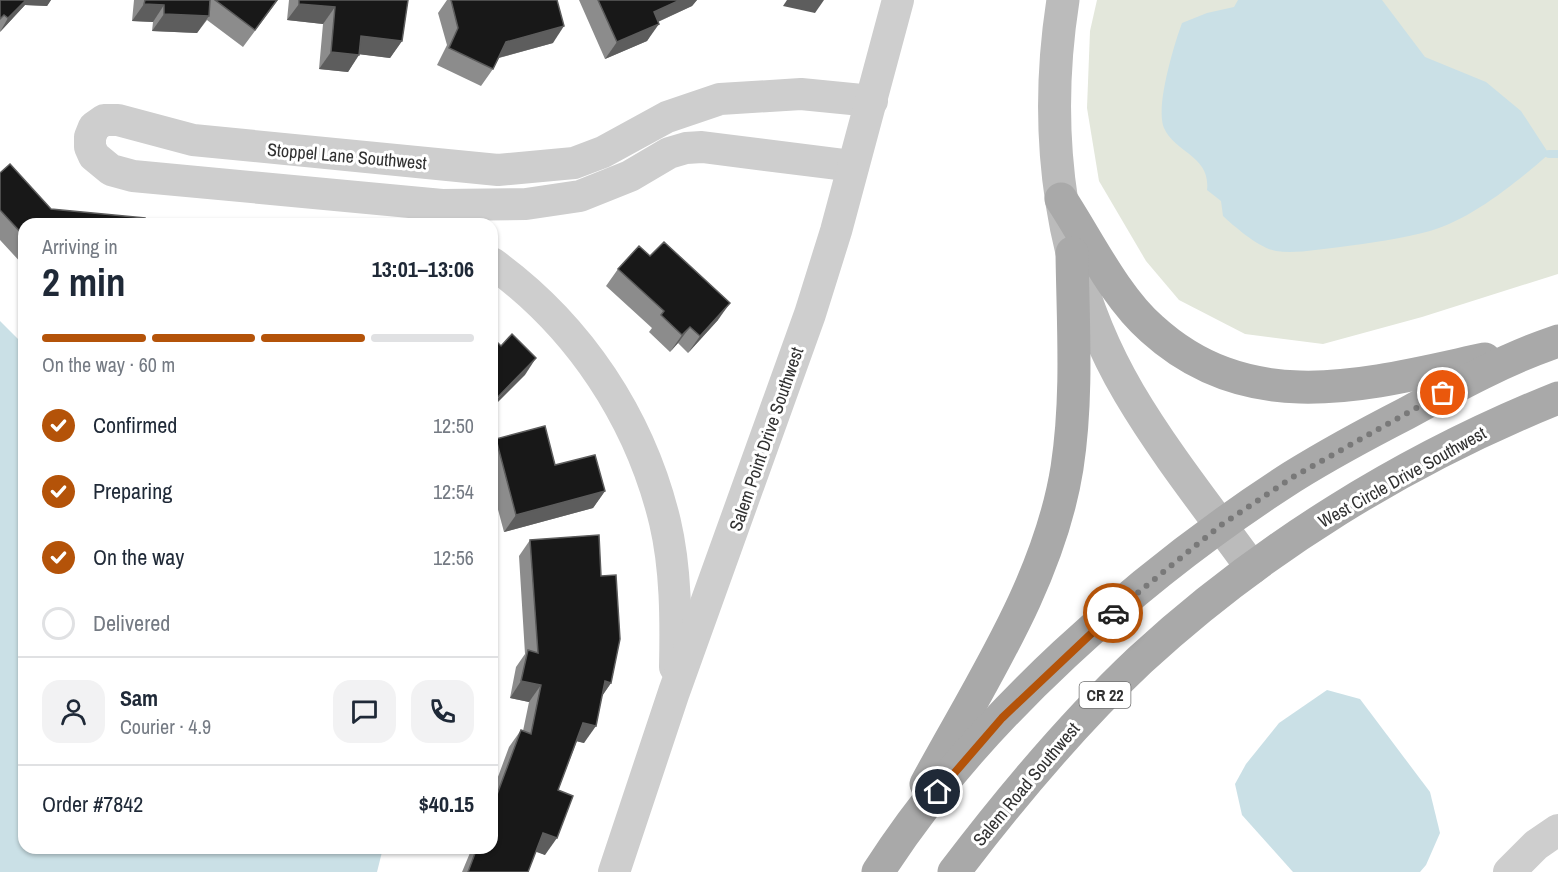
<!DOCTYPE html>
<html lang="en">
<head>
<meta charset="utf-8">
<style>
	:root { --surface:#fff; --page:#f2f2f3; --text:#1f2937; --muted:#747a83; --line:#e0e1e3; --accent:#b45309 }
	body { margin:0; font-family:"Archivo Narrow",sans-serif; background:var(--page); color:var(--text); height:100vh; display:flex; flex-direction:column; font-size:22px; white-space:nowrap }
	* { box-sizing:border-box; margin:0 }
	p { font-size:20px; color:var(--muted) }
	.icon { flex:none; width:33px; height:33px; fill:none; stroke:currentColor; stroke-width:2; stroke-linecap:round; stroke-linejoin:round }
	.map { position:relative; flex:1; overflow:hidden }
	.sheet { position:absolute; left:18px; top:218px; width:480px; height:636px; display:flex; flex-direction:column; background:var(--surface); border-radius:18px; box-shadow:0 2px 4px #0004 }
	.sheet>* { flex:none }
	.pin { position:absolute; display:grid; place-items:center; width:51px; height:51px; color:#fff; margin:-26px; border:3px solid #fff; border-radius:50%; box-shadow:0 2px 6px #0007 }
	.courier { position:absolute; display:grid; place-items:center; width:60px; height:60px; margin:-30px; border:4px solid #b45309; border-radius:50%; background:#fff; color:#222; box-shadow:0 2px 8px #0007 }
	.headline em { font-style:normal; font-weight:700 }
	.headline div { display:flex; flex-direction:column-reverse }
	.headline { display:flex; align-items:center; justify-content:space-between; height:102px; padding:0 24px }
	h1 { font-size:39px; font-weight:700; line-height:45px }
	.bar { display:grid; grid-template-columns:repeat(4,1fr); gap:9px 6px; align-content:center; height:72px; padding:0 24px }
	.bar i { height:8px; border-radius:4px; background:var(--line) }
	.bar .current { background:var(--accent) }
	.bar p { grid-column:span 4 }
	.line { display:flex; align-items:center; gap:15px; padding:0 24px; border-top:2px solid var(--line) }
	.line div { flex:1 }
	.round { display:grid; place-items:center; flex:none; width:63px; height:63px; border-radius:18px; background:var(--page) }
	ol { padding:0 24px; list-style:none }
	li { display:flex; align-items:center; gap:18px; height:66px }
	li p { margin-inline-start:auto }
	li .icon { padding:6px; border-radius:50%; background:var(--accent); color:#fff; stroke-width:4 }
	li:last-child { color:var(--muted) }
	li i { width:33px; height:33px; border:3px solid var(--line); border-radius:50% }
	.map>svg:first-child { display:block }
	.green { fill:#e3e7db }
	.water { fill:#cae0e6 }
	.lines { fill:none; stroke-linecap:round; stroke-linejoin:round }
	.stream { stroke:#cae0e6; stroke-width:8 }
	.street { stroke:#cecece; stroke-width:32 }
	.secondary { stroke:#bbb; stroke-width:33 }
	.primary { stroke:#a9a9a9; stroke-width:33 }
	.wall { fill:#8c8c8c }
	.shaded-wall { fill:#5d5d5d }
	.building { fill:#181818; stroke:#5d5d5d; stroke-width:1.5 }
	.done { stroke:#797979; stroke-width:6; stroke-dasharray:0 10.8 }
	.route { stroke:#b45309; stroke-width:8 }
	.labels { text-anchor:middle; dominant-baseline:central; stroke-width:6; stroke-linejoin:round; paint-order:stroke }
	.shield { fill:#fff; stroke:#6f6f6f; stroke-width:1.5 }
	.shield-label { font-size:16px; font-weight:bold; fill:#313131 }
	.street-label { font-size:18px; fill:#313131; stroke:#fff }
</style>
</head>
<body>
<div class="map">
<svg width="1558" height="872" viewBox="0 0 1558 872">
	<rect width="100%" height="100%" fill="#fff"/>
	<polygon class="green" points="1097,0 1558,0 1558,274 1422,317 1323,344 1245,334 1179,300 1146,261 1099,181 1087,108 1090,31"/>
	<g class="water">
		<path d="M1238,0H1382L1425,57L1486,82L1521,111L1549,154C1517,182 1472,219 1430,231C1401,239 1370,243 1340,247C1320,249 1296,254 1276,251C1259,248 1235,227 1223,216L1221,201L1207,190C1211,156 1175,153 1164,128C1155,107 1174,45 1182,23L1207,13L1234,7Z"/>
		<polygon points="0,321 24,345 24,848 383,848 377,872 0,872"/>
		<polygon points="1327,690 1360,699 1430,792 1440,833 1426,865 1420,872 1293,872 1242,815 1235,784 1246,764 1279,723"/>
	</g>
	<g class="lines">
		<polyline class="stream" points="1549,154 1558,154"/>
		<g class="street">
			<polyline points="853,166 702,147 686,148 669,153 630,176 580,196 526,204 442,205 133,176 111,170 94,156 90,147 90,137 94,127 104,120 118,120 193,140 498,170 574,163 603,152 667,117 720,99 801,94 872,101"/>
			<path d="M492,263C579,326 640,418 665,522C676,569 676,620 675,667"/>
			<polyline points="614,872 674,692 810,314 836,231 898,0"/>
			<polyline points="1509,872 1536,845 1558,830"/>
		</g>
		<path class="secondary" d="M1063,0C1042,134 1059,274 1129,393C1165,454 1210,510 1252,568"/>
		<g class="primary">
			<path d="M1061,199C1088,240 1115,297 1152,329C1251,419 1369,384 1485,359"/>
			<path d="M926,784C980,684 1049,581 1067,468C1078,397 1073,324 1072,253"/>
			<path d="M878,872C975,720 1141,574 1292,477C1329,454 1368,433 1407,413C1456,386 1505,359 1558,341"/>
			<path d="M954,872C1011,797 1071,725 1140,660C1260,549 1406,459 1558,398"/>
		</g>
	</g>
	<g class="wall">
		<polygon points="0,0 51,0 47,6 25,5 0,32"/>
		<polygon points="134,0 278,0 243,47 207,20 197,33 152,31 153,22 132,21"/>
		<polygon points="289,0 408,0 402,41 390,58 359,54 348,72 319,69 323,24 287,20"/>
		<polygon points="447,0 557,0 553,43 499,58 493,69 481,86 437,65 447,45 438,13"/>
		<polygon points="579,0 697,0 692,6 658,22 647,41 605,59"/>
		<polygon points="0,173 51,209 24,224 24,266 0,240"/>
		<polygon points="618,269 718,320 688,353 678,343 670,352 649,332 652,328 606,286"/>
		<polygon points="496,439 555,465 605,491 593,508 504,532 492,487 492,444"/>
		<polygon points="530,540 601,576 611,683 602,696 584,743 577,741 558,790 545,855 536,851 528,872 462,872 472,848 492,848 492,793 509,747 521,730 523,731 529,702 510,698 516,667 525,654 519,556"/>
	</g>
	<g class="shaded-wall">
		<polygon points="26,0 51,0 47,6 25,5 0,32 8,18"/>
		<polygon points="680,0 697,0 692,6 642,29 654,12"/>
		<polygon points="787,0 824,0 815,13 783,6"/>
		<polygon points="144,4 164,5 153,22 132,21"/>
		<polygon points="299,4 335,7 323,24 287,20"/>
		<polygon points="164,14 209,16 197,33 152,31"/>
		<polygon points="659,24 647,41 605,59 617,42"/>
		<polygon points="564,26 553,43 494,59 506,42"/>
		<polygon points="361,36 402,41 390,58 349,53"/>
		<polygon points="331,52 359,55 348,72 319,69"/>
		<polygon points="730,303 718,320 688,353 700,336"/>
		<polygon points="690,327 678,343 670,352 682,335"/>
		<polygon points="536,358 525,375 492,408 492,404"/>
		<polygon points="605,491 593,508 504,532 516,515"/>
		<polygon points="521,681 541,685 529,702 510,698"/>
		<polygon points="605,681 611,683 600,699"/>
		<polygon points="583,723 596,726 584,743 571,740"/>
		<polygon points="543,833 557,838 545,855 531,850"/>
	</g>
	<g class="building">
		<polygon points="0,0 26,0 8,18 4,15 0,19"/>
		<polygon points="145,0 210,0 209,16 164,14 164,5 144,4"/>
		<polygon points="215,0 277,0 255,30"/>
		<polygon points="299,0 408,0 402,41 361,36 359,55 331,52 335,7 299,4"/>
		<polygon points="451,0 557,0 564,26 506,42 493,69 449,48 458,28"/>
		<polygon points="598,0 680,0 654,12 659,24 617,42"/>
		<polygon points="10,164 51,209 145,218 145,224 24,224 24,236 0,210 0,173"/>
		<polygon points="664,242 730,303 700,336 690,327 682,335 661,315 664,311 618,269 639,246 650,256"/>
		<polygon points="512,334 536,358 493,402 492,401 492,337 501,346"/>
		<polygon points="545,426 555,465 595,455 605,491 516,515 496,439"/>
		<polygon points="599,535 601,576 616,575 620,639 611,683 605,681 596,726 583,723 558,790 573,796 557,838 543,833 528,872 468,872 477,848 492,848 492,808 521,730 531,734 541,685 521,681 528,650 538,653 530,540"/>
	</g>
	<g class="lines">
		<polyline class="done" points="1113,613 1221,525 1293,477 1443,393"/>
		<polyline class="route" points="938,792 1002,718 1113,613"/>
	</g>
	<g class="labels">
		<rect class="shield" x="1079.5" y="682" width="51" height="26" rx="4.5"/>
		<g class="shield-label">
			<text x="1105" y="695">CR 22</text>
		</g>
		<g class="street-label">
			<text transform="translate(347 156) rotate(5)">Stoppel Lane Southwest</text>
			<text transform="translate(766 439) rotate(-71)">Salem Point Drive Southwest</text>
			<text transform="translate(1402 477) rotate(-29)">West Circle Drive Southwest</text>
			<text transform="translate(1026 784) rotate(-50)">Salem Road Southwest</text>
		</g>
	</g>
</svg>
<div class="pin" style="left:1443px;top:393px;background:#ea580c"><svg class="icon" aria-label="bag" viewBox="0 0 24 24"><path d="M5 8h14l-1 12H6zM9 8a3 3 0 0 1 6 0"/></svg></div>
<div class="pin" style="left:938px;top:792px;background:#1f2937"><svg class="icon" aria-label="home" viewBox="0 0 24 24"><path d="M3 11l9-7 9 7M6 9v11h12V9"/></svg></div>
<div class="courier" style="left:1113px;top:613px"><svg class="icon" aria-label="car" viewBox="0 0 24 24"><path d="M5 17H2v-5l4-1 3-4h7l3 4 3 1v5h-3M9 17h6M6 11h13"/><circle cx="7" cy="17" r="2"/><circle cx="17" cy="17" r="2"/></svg></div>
<section class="sheet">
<div class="headline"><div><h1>2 min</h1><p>Arriving in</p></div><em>13:01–13:06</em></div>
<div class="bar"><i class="current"></i><i class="current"></i><i class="current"></i><i></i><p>On the way · 60 m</p></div>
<ol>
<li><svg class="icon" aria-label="check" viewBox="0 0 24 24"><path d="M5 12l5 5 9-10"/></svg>Confirmed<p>12:50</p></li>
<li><svg class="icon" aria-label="check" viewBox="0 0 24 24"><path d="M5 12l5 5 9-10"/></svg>Preparing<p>12:54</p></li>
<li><svg class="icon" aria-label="check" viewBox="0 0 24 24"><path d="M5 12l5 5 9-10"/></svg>On the way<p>12:56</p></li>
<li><i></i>Delivered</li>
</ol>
<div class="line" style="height:108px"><a class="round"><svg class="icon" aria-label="person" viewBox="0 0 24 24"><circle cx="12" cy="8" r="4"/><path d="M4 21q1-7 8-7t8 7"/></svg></a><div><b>Sam</b><p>Courier · 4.9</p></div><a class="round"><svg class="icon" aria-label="chat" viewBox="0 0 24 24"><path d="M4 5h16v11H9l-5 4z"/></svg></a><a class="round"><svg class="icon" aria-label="phone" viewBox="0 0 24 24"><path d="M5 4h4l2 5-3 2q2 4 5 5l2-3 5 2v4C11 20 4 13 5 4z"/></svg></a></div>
<div class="line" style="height:78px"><div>Order #7842</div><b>$40.15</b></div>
</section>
</div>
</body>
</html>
